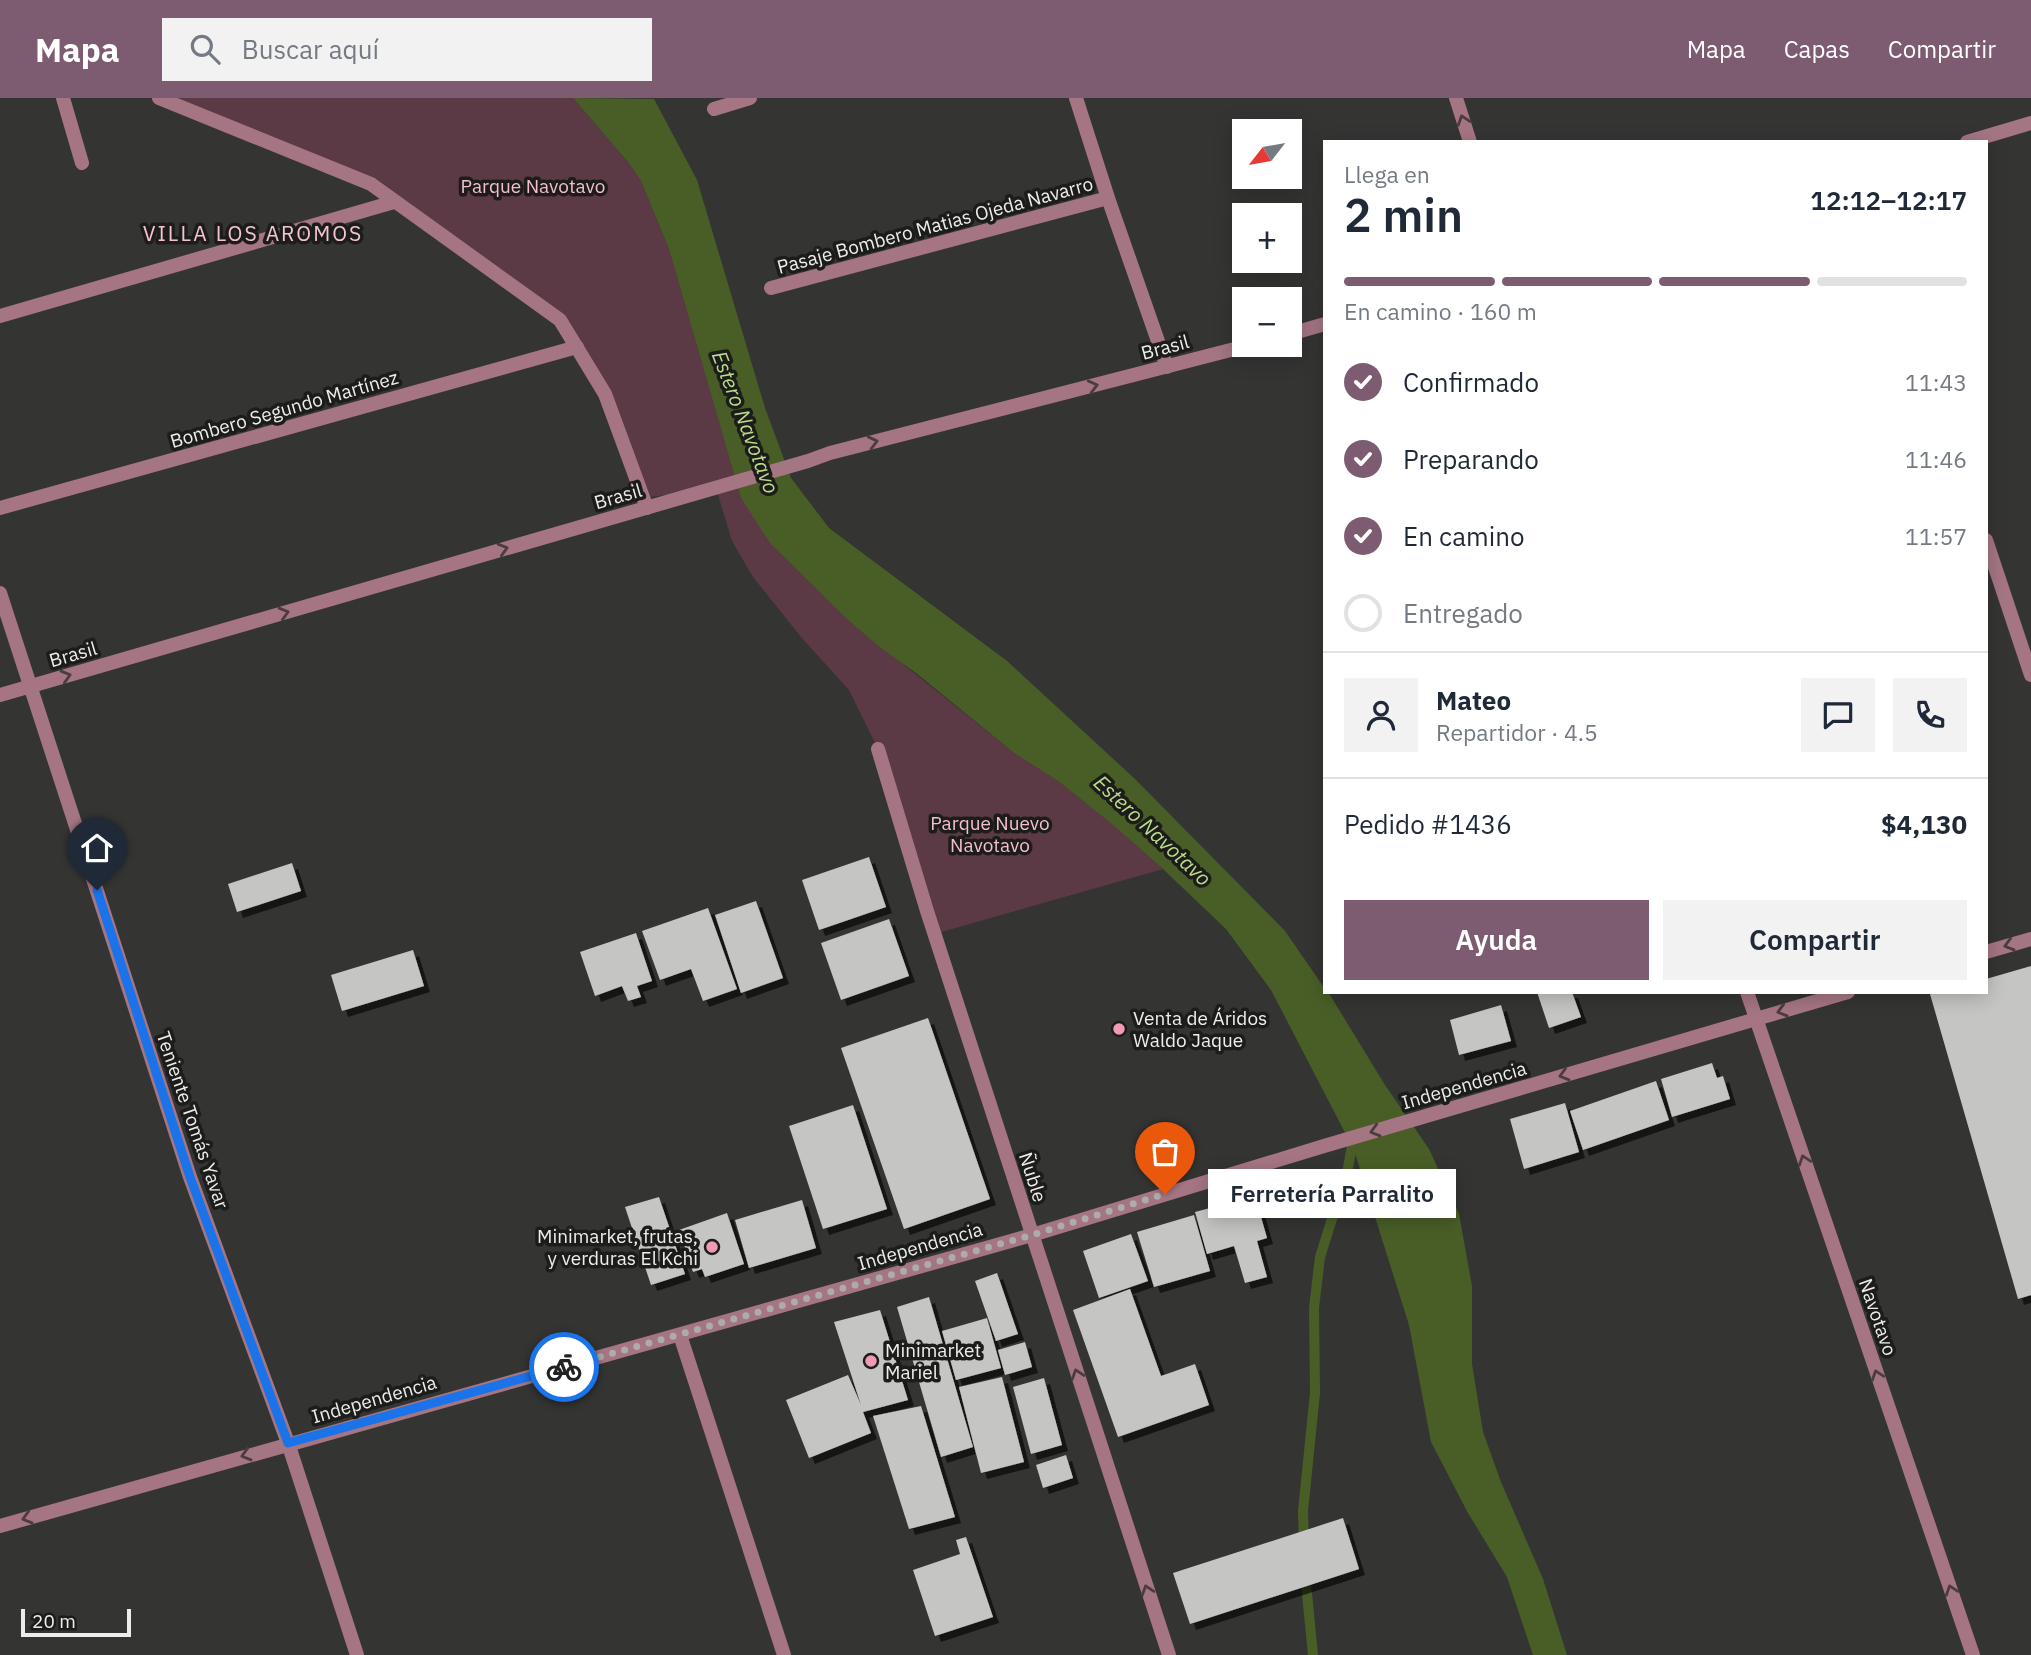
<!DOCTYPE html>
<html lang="es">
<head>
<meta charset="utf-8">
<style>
	:root { --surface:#fff; --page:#f2f2f3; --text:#1f2937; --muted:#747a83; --line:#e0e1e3; --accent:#7d5c71 }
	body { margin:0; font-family:"IBM Plex Sans",sans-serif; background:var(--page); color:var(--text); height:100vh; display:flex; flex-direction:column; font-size:26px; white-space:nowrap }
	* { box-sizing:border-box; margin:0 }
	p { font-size:23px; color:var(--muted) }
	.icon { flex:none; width:38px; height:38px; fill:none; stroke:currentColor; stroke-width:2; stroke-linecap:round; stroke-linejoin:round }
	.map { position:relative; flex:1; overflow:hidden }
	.side { position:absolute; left:1323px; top:42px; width:665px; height:854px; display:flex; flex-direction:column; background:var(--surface); border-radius:0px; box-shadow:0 4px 18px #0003 }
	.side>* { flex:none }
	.needle { width:46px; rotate:239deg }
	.fabs { position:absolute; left:1232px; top:21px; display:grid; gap:14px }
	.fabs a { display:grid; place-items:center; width:70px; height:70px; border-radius:0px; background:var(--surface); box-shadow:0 4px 18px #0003; font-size:35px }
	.scale { position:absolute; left:21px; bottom:18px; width:110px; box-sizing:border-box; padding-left:7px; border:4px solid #edeeec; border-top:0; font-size:19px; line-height:24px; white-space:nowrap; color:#edeeec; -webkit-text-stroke:5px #1c1d1b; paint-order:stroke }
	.pin { position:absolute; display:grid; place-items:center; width:60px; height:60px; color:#fff; margin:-72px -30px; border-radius:50% 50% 50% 0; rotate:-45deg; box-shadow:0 0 7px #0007 }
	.pin .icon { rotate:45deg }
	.courier { position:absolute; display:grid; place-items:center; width:70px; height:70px; margin:-35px; border:5px solid #1a73e8; border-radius:50%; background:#fff; color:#222; box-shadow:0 2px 9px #0007 }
	.bubble { position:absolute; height:49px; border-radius:0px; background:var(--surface); box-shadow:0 4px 18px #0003; font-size:23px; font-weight:600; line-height:49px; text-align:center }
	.headline em { font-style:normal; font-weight:600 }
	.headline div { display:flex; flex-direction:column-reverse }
	.headline { display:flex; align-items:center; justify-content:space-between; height:119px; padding:0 21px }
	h1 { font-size:46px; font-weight:600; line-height:52px }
	.bar { display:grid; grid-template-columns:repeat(4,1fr); gap:10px 7px; align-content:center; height:84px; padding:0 21px }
	.bar i { height:9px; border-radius:5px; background:var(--line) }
	.bar .active { background:var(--accent) }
	.bar p { grid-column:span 4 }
	.line { display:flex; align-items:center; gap:18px; padding:0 21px; border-top:2px solid var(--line) }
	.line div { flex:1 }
	.round { display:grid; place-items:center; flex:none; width:74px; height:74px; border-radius:0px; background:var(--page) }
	ol { padding:0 21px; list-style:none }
	li { display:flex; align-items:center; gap:21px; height:77px }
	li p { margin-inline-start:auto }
	li .icon { padding:7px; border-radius:50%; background:var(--accent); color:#fff; stroke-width:4 }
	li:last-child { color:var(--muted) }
	li i { width:38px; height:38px; border:4px solid var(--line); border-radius:50% }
	.cta { display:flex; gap:14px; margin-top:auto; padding:14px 21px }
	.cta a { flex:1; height:80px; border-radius:0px; background:var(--accent); color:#fff; font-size:28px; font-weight:600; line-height:80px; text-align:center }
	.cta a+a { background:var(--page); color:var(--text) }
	header { display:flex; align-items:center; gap:42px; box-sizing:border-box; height:98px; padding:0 35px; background:var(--accent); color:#fff }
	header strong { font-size:33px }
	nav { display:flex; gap:38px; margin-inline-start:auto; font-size:24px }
	.search { width:490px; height:63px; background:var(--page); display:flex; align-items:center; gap:18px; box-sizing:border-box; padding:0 24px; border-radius:0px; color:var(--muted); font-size:26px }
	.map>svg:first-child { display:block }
	.green { fill:#5b3945 }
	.water { fill:#495e27 }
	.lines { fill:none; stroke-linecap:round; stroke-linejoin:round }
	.stream { stroke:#495e27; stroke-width:10 }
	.building { fill:#c5c6c3; filter:url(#shadow) }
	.service { stroke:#a57584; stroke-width:14 }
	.minor { stroke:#a57584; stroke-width:14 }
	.tertiary { stroke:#a57584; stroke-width:14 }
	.oneway { stroke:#4c3c40 }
	.done { stroke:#acadab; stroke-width:7; stroke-dasharray:0 12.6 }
	.route { stroke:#1a73e8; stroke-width:9 }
	.poi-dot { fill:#f09ab7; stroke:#1c1d1b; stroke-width:2.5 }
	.labels { text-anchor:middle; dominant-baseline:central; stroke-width:7; stroke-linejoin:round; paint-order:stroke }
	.park-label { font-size:19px; fill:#f5becf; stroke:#1c1d1b }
	.street-label { font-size:19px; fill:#edeeec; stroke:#1c1d1b }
	.poi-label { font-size:19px; fill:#edeeec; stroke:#1c1d1b; text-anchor:start }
	.neighbourhood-label { font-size:21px; letter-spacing:2px; fill:#f5c3d3; stroke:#1c1d1b }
	.water-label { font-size:21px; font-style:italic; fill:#badb88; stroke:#1c1d1b }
</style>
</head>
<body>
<header>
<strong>Mapa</strong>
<div class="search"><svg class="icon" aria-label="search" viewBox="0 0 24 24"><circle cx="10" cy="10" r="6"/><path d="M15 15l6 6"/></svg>Buscar aquí</div>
<nav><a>Mapa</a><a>Capas</a><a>Compartir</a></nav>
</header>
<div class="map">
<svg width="2031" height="1557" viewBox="0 0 2031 1557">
	<defs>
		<filter id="shadow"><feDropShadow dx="6" dy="6" stdDeviation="0" flood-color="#0009"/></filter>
	</defs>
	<rect width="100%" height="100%" fill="#343533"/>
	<polygon class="green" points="172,0 573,0 628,64 641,83 669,151 741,399 848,522 1014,655 1058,683 1113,727 1163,771 938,835 878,651 849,592 801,539 753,479 732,443 716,390 651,399 608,295 562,219 377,81"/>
	<polygon class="water" points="573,0 654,1 697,82 765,310 791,380 829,430 1007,563 1135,681 1285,833 1325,891 1325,894 1330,897 1385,987 1429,1051 1459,1116 1472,1188 1472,1266 1483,1334 1501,1384 1543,1481 1567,1557 1533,1557 1507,1479 1468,1415 1431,1344 1409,1227 1354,1052 1271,892 1226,831 1163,771 1113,727 1058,683 1014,655 916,575 881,550 848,522 770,445 741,400 669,151 641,83 628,64"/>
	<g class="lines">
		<g class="stream">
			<polyline points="1304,1445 1303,1413 1315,1295 1314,1210 1320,1159 1348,1070 1354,1037"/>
			<polyline points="1305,1475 1313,1557"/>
		</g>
	</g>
	<g class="building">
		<polygon points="869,759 886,809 819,832 802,782"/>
		<polygon points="292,765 301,793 237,814 228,786"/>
		<polygon points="756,803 783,880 741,895 715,817"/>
		<polygon points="708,810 737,891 703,903 691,871 660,882 642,833"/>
		<polygon points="889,821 909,878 841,902 821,845"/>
		<polygon points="636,835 652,883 637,888 641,899 628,903 622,888 595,898 580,854"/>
		<polygon points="413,852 424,888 342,913 331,877"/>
		<polygon points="2031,868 2031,1197 2018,1201 1930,896 1938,894 1986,894 1986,881"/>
		<polygon points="1537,894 1572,894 1581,919 1549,930"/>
		<polygon points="1501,907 1511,943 1459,957 1450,922"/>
		<polygon points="928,920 990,1101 904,1131 841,950"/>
		<polygon points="1712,965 1717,980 1723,978 1730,1001 1672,1019 1661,981"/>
		<polygon points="1656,983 1669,1022 1583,1052 1570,1013"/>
		<polygon points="1565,1005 1579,1054 1524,1071 1510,1021"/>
		<polygon points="853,1007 887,1111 823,1131 789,1028"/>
		<polygon points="1255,1098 1267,1140 1257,1143 1267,1179 1245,1185 1234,1148 1207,1156 1195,1114"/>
		<polygon points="659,1099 685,1176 651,1187 625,1109"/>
		<polygon points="802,1102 816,1150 749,1170 735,1122"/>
		<polygon points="727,1115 744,1166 705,1179 702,1171 693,1174 679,1132"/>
		<polygon points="1194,1117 1210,1173 1154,1189 1137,1134"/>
		<polygon points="1131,1136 1148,1183 1099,1200 1083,1153"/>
		<polygon points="997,1175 1018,1236 996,1243 975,1183"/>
		<polygon points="1130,1191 1161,1278 1195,1266 1209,1307 1118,1339 1073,1212"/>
		<polygon points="929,1199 973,1349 941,1359 897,1209"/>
		<polygon points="880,1212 908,1302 863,1314 871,1335 809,1360 786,1302 848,1277 861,1307 834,1224"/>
		<polygon points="987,1220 1001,1270 956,1282 942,1233"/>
		<polygon points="1025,1244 1032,1269 1005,1277 998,1252"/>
		<polygon points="1002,1279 1024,1364 981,1375 959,1289"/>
		<polygon points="1044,1280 1062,1347 1031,1356 1013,1289"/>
		<polygon points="921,1308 955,1419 909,1431 873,1318"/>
		<polygon points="1066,1357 1073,1380 1043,1390 1036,1367"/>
		<polygon points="1343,1420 1359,1471 1190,1526 1173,1475"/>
		<polygon points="966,1439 993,1519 935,1538 913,1472 960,1456 956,1442"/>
	</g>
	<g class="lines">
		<g class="service">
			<polyline points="1986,442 2031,577"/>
			<polyline points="680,1237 784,1557"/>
		</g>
		<g class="minor">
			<polyline points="63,0 82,65"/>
			<polyline points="159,0 371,86 560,222 605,296 647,410"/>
			<polyline points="1076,0 1108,100 1167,269"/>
			<polyline points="714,11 750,0"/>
			<polyline points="1967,44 2031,25"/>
			<polyline points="771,190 1108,100"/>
			<polyline points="0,218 394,104"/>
			<polyline points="1290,236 1325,226"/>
			<polyline points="0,410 577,249"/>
			<polyline points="0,597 808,363 830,355 1250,247"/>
			<polyline points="878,651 927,813 1169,1557"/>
		</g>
		<g class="tertiary">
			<polyline points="1456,0 1470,44"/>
			<polyline points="0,495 190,1079 288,1345 357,1557"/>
			<polyline points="1986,854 2031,841"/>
			<polyline points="1747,894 1973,1557"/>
			<polyline points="0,1428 1032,1137 1324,1048 1848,894"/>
		</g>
	</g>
	<defs><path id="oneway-chevron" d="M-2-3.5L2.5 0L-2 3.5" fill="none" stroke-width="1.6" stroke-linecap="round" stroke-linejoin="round" transform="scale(1.75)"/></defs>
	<g class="oneway">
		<use href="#oneway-chevron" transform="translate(1463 22) rotate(-108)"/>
		<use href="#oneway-chevron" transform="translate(1093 288) rotate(-14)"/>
		<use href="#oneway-chevron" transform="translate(873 344) rotate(-14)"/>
		<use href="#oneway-chevron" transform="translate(503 451) rotate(-16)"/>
		<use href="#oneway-chevron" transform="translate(284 515) rotate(-16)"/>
		<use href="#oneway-chevron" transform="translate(66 578) rotate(-16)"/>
		<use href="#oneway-chevron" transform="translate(2009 847) rotate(164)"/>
		<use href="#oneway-chevron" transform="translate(1782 913) rotate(164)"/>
		<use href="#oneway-chevron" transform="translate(1564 977) rotate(164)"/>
		<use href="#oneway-chevron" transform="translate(1375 1033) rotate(164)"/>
		<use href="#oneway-chevron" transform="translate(1804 1062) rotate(-109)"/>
		<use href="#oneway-chevron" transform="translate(1077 1276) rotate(-108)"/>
		<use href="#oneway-chevron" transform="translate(1877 1277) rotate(-109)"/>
		<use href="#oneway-chevron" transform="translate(246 1357) rotate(164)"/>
		<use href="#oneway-chevron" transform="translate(27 1420) rotate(164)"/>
		<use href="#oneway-chevron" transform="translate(1147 1492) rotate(-108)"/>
		<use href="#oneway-chevron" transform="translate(1951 1492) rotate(-109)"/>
	</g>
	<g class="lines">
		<polyline class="done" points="564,1269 1032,1137 1165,1096"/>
		<polyline class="route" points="97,792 190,1079 288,1345 564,1269"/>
	</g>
	<g class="poi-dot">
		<circle cx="1119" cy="931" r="7"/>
		<circle cx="712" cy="1149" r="7"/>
		<circle cx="871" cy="1263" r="7"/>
	</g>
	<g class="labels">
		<g class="park-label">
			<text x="533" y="88">Parque Navotavo</text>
			<text x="990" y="725">Parque Nuevo<tspan x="990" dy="22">Navotavo</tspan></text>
		</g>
		<g class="street-label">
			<text transform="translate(935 127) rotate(-15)">Pasaje Bombero Matias Ojeda Navarro</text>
			<text transform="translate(1165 249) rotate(-15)">Brasil</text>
			<text transform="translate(284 311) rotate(-16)">Bombero Segundo Martínez</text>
			<text transform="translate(618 398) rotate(-16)">Brasil</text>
			<text transform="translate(73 556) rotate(-16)">Brasil</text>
			<text transform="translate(1464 987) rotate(-16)">Independencia</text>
			<text transform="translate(193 1022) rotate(71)">Teniente Tomás Yavar</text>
			<text transform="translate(1033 1079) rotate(72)">Ñuble</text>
			<text transform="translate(920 1148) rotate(-16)">Independencia</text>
			<text transform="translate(1878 1219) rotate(71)">Navotavo</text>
			<text transform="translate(374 1301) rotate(-16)">Independencia</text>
		</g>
		<g class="poi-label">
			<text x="1133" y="920">Venta de Áridos<tspan x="1133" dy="22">Waldo Jaque</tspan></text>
			<text x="698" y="1138" text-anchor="end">Minimarket, frutas,<tspan x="698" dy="22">y verduras El Kchi</tspan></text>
			<text x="885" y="1252">Minimarket<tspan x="885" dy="22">Mariel</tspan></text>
		</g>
		<g class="neighbourhood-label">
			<text x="253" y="135">VILLA LOS AROMOS</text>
		</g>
		<g class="water-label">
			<text transform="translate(746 324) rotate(69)">Estero Navotavo</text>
			<text transform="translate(1153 732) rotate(43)">Estero Navotavo</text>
		</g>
	</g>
</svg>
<div class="fabs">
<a><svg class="needle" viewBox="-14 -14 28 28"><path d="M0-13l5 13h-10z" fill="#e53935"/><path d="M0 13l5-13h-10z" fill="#747a83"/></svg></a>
<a>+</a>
<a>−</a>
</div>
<div class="scale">20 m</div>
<div class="pin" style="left:1165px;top:1096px;background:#ea580c"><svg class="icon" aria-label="bag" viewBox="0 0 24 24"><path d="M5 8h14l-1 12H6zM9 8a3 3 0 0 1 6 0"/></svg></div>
<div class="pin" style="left:97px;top:792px;background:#1f2937"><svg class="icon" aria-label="home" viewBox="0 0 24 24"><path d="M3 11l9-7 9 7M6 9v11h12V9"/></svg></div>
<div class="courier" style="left:564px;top:1269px"><svg class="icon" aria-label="bike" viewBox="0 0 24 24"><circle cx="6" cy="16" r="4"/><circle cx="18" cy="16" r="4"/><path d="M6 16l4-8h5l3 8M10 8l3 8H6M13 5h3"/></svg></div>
<div class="bubble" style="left:1208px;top:1071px;width:248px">Ferretería Parralito</div>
<section class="side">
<div class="headline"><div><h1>2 min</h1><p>Llega en</p></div><em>12:12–12:17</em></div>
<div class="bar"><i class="active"></i><i class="active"></i><i class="active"></i><i></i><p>En camino · 160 m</p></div>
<ol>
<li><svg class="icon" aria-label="check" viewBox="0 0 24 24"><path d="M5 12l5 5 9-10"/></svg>Confirmado<p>11:43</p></li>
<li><svg class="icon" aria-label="check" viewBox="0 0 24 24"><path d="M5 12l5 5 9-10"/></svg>Preparando<p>11:46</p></li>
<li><svg class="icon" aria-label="check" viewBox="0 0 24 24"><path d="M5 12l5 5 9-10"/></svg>En camino<p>11:57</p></li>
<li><i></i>Entregado</li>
</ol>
<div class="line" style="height:126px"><a class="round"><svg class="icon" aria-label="person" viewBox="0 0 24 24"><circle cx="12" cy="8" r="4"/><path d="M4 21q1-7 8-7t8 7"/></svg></a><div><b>Mateo</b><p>Repartidor · 4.5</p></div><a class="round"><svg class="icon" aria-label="chat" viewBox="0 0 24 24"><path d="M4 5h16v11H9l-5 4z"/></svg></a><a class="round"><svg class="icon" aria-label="phone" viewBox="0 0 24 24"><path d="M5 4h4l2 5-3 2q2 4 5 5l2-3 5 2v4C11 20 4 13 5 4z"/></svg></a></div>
<div class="line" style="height:91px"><div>Pedido #1436</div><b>$4,130</b></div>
<div class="cta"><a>Ayuda</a><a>Compartir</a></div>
</section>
</div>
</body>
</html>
